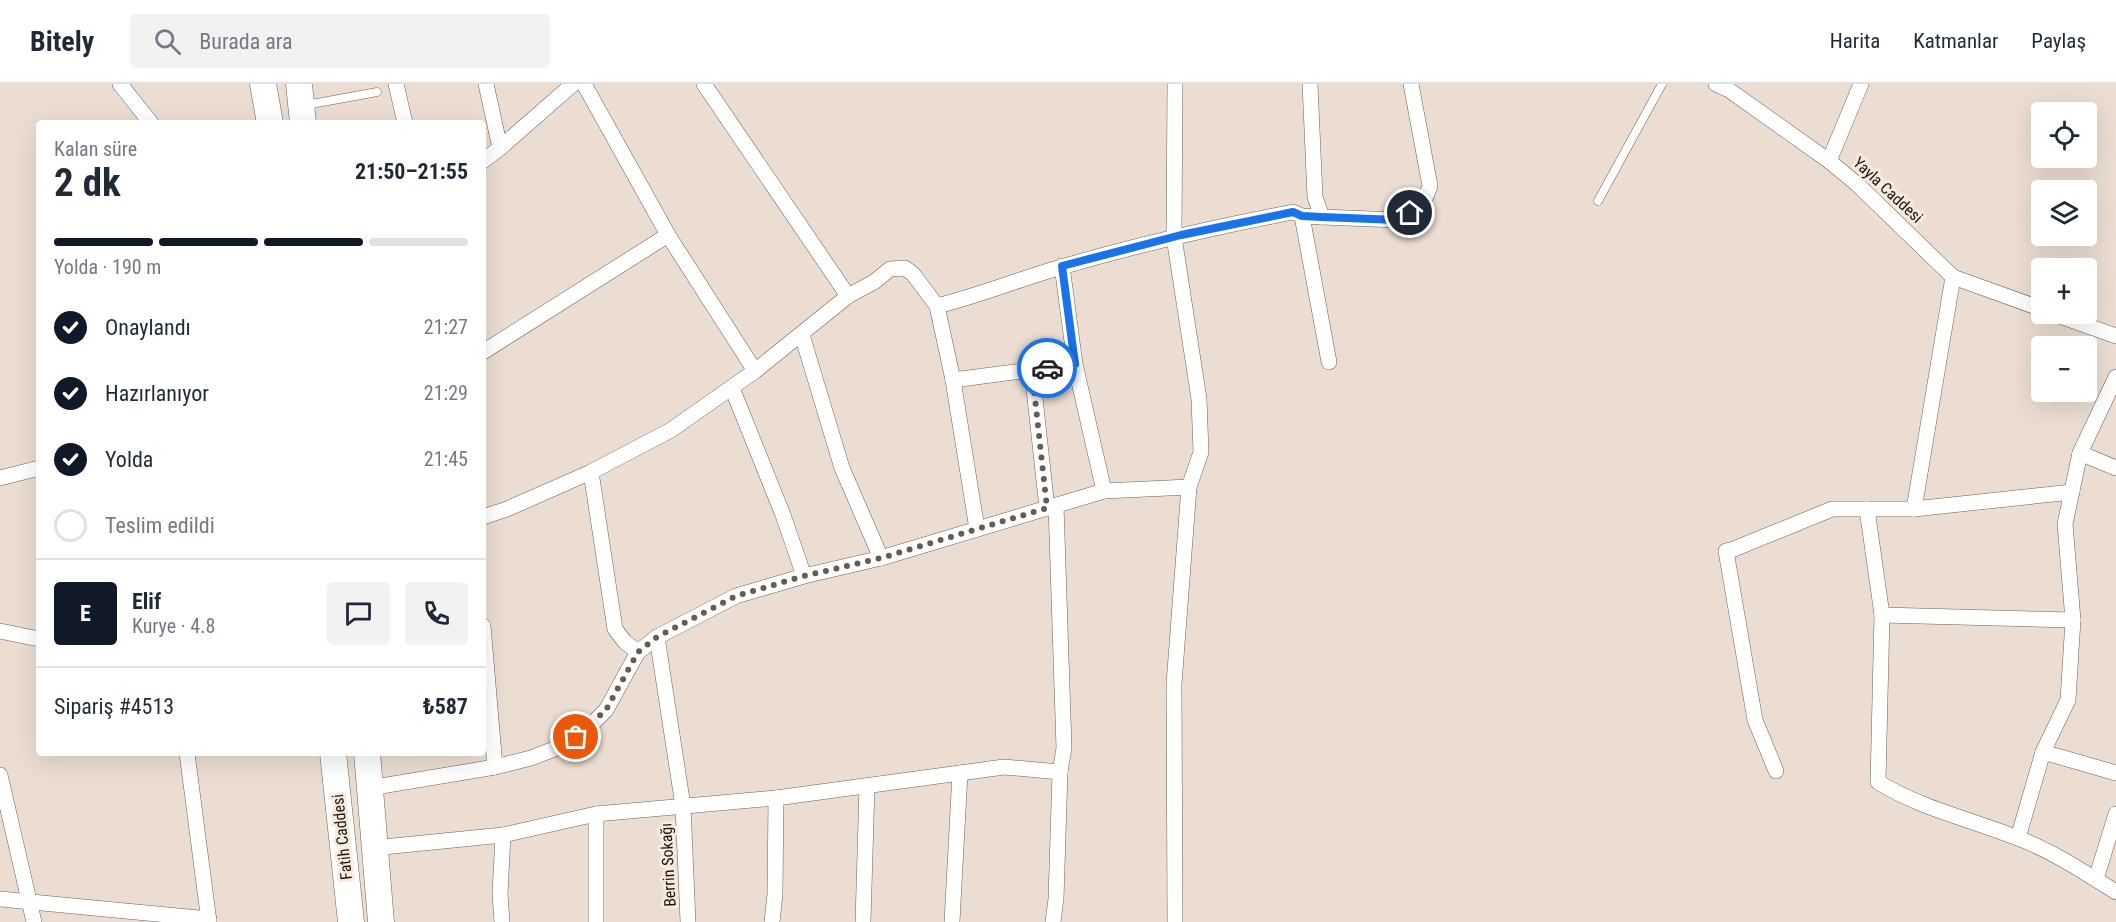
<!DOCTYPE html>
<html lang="tr">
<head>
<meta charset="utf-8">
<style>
	:root { --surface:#fff; --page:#f2f2f3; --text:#1f2937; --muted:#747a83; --line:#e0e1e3; --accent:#111827 }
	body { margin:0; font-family:"Roboto Condensed",sans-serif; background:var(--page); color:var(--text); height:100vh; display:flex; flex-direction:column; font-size:22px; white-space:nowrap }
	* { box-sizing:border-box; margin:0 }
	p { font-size:20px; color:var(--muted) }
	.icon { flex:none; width:33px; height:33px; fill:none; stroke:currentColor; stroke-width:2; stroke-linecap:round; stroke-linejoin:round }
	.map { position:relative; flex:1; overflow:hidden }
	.details { position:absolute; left:36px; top:36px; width:450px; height:636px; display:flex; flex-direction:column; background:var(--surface); border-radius:6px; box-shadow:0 6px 24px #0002 }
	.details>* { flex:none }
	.tools { position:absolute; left:2031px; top:18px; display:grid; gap:12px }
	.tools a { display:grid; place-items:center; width:66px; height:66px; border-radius:6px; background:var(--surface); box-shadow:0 6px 24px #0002; font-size:30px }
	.pin { position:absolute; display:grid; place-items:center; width:51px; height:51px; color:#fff; margin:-26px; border:3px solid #fff; border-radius:50%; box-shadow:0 2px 6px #0007 }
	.courier { position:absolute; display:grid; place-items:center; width:60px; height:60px; margin:-30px; border:4px solid #1a73e8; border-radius:50%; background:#fff; color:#222; box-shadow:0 2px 8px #0007 }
	.head em { font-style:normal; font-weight:700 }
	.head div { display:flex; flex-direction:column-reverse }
	.head { display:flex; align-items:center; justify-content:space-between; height:102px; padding:0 18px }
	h1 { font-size:39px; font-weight:700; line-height:45px }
	.bar { display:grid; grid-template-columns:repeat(4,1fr); gap:9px 6px; align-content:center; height:72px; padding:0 18px }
	.bar i { height:8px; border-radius:4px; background:var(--line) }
	.bar .on { background:var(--accent) }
	.bar p { grid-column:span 4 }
	.line { display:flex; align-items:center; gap:15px; padding:0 18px; border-top:2px solid var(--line) }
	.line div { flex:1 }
	.round { display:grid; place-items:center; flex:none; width:63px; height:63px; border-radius:6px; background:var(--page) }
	ol { padding:0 18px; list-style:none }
	li { display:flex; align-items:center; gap:18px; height:66px }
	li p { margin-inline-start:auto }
	li .icon { padding:6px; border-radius:50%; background:var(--accent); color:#fff; stroke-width:4 }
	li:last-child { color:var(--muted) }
	li i { width:33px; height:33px; border:3px solid var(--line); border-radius:50% }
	header { display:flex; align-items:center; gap:36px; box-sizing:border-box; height:84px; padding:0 30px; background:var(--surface); border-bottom:2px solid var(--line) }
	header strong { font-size:28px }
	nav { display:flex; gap:33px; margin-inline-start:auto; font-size:21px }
	.search { width:420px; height:54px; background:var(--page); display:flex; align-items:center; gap:15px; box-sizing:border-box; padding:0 21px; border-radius:6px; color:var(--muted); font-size:22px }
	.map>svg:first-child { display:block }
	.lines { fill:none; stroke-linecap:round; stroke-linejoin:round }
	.service-casing { stroke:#6d6056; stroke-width:9 }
	.minor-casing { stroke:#6d6056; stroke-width:16 }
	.primary-casing { stroke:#6d6056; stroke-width:27 }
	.service { stroke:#fff; stroke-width:8 }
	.minor { stroke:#fff; stroke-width:15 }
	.primary { stroke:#fff; stroke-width:26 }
	.done { stroke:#645c55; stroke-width:6; stroke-dasharray:0 10.8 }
	.route { stroke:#1a73e8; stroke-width:8 }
	.labels { text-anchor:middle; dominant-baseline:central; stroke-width:6; stroke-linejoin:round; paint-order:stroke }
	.street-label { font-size:16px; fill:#1b1612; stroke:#f9eade }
</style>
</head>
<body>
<header>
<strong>Bitely</strong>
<div class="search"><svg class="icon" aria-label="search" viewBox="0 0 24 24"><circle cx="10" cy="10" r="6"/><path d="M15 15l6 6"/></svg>Burada ara</div>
<nav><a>Harita</a><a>Katmanlar</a><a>Paylaş</a></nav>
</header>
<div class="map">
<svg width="2116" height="838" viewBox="0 0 2116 838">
	<rect width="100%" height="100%" fill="#ebddd1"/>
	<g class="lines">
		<defs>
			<g id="service">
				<polyline points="306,21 377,8"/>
				<polyline points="1598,117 1662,0"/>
			</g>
			<g id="minor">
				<polyline points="120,0 151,39"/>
				<polyline points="396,0 405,39"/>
				<polyline points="486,0 500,64"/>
				<polyline points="584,0 668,151 755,287"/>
				<polyline points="704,0 848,212"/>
				<polyline points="1175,0 1174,153 1199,315 1201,368 1189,403 1174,600 1175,838"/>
				<polyline points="1310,0 1315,113 1322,133"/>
				<polyline points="1716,0 1729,6 1829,77 1857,100 1953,193 2042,225"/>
				<polyline points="483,77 500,64 573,0"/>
				<polyline points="1829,77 1861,0"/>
				<polyline points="1302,132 1329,278"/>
				<polyline points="1062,182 1075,280 1104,407"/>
				<polyline points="937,222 953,296 977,445"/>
				<polyline points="2054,230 2116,252"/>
				<polyline points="802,251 842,384 881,474"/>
				<polyline points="483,268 668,151"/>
				<polyline points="1032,287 1047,424"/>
				<polyline points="953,296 1075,280"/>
				<polyline points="732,304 783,431 804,492"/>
				<polyline points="2080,369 2116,384"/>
				<polyline points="591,388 615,545 625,558 638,568"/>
				<polyline points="0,394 39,384"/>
				<polyline points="1056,421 1064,664 1060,688"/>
				<polyline points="1867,425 1882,531 2073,536"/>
				<polyline points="1914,425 1953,193"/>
				<path d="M483,433L507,425L591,388L671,346L755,287L848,212L874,198L890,185L905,184L913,190L937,222C981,211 1022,194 1065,182C1140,160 1216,143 1293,128L1302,132L1322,133L1397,136L1422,122L1430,102L1411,0"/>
				<path d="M1882,531L1878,698C1920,724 1969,735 2015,753C2051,766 2084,788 2116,808"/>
				<polyline points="483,542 495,683"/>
				<polyline points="0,547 39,555"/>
				<polyline points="657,553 683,722 688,838"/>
				<polyline points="2043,668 2116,689"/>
				<polyline points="187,669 209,838"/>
				<polyline points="1776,687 1755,636 1726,467 1734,465 1832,425 1914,425 2072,408"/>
				<polyline points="0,691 34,838"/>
				<polyline points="369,704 495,683 531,674 562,662 587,645 606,626 638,568 657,553 736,512 804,492 881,474 1104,407 1189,403"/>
				<polyline points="596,730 596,838"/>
				<polyline points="2018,754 2043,668 2068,616 2073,536 2065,440 2080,369 2116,293"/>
				<polyline points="373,764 503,751 596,730 776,714 1004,683 1060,688 1056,815 1053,838"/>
				<polyline points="2096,795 2116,730"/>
				<polyline points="0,815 209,835"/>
				<polyline points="502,838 500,810 503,751"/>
				<polyline points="772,838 775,810 776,714"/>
				<polyline points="863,838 867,702"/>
				<polyline points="952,838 960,689"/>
			</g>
			<g id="primary">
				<polyline points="263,0 270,39"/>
				<polyline points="299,0 303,39"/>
				<polyline points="333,669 351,838"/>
				<polyline points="367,669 381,838"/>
			</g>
		</defs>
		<use href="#service" class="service-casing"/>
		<use href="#minor" class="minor-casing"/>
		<use href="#primary" class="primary-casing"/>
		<use href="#service" class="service"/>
		<use href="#minor" class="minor"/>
		<use href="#primary" class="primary"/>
	</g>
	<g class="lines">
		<polyline class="done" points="576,653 606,626 638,568 657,553 736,512 804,492 881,474 1047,424 1032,287 1047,284"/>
		<polyline class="route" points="1047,284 1075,280 1062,182 1181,151 1293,128 1302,132 1322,133 1397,136 1410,129"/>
	</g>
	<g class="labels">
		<g class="street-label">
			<text transform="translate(1888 106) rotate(43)">Yayla Caddesi</text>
			<text transform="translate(342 753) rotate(-96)">Fatih Caddesi</text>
			<text transform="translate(668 781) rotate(-93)">Berrin Sokağı</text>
		</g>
	</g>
</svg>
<div class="tools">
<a><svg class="icon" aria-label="locate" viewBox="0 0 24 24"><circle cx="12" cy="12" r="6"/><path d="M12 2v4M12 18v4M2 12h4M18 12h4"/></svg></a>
<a><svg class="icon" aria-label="layers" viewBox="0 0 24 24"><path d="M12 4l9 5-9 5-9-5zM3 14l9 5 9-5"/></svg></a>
<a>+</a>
<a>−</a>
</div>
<div class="pin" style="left:576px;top:653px;background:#ea580c"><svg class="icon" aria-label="bag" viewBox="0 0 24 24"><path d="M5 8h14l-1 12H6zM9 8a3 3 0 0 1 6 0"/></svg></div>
<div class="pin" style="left:1410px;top:129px;background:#1f2937"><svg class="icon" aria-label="home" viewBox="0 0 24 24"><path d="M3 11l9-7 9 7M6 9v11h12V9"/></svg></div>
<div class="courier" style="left:1047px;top:284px"><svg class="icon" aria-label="car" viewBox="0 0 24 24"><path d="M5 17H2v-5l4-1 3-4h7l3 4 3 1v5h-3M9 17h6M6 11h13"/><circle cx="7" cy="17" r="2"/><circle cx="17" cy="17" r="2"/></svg></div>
<section class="details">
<div class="head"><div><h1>2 dk</h1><p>Kalan süre</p></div><em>21:50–21:55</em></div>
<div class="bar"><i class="on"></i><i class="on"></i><i class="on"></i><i></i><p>Yolda · 190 m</p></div>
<ol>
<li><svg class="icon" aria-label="check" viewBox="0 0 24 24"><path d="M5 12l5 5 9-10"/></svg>Onaylandı<p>21:27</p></li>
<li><svg class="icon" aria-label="check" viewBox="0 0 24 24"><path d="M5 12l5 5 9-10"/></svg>Hazırlanıyor<p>21:29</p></li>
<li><svg class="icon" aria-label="check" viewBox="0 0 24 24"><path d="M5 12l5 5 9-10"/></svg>Yolda<p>21:45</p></li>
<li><i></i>Teslim edildi</li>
</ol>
<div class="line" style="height:108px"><b class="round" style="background:var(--accent);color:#fff">E</b><div><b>Elif</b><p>Kurye · 4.8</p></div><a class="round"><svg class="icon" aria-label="chat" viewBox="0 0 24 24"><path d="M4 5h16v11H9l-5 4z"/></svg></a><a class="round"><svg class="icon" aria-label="phone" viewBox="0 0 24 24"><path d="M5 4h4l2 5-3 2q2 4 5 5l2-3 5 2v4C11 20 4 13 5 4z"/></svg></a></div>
<div class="line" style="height:78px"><div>Sipariş #4513</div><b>₺587</b></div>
</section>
</div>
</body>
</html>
